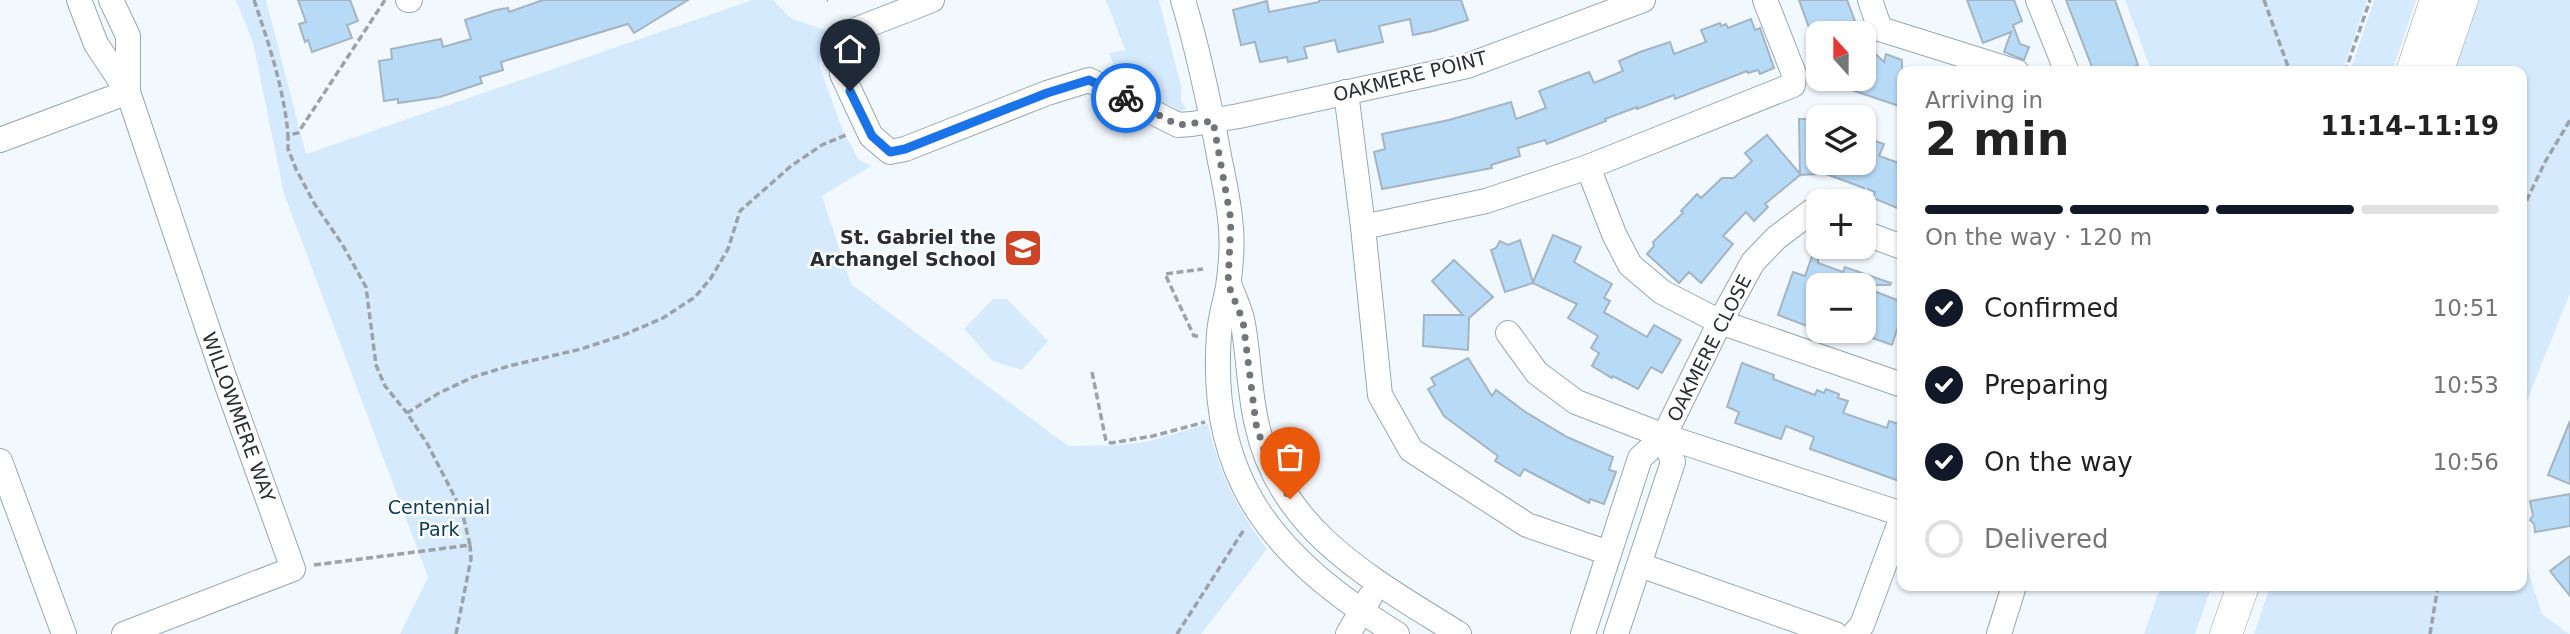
<!DOCTYPE html>
<html lang="en">
<head>
<meta charset="utf-8">
<style>
	:root { --surface:#fff; --page:#f2f2f2; --text:#222; --muted:#767676; --line:#e0e0e0; --accent:#111827 }
	body { margin:0; font-family:"DejaVu Sans",sans-serif; background:var(--page); color:var(--text); height:100vh; display:flex; flex-direction:column; font-size:26px; white-space:nowrap }
	* { box-sizing:border-box; margin:0 }
	p { font-size:23px; color:var(--muted) }
	.icon { flex:none; width:38px; height:38px; fill:none; stroke:currentColor; stroke-width:2; stroke-linecap:round; stroke-linejoin:round }
	.map { position:relative; flex:1; overflow:hidden }
	.side { position:absolute; left:1897px; top:66px; width:630px; height:525px; display:flex; flex-direction:column; background:var(--surface); border-radius:14px; box-shadow:0 2px 5px #0004 }
	.side>* { flex:none }
	.needle { width:46px; rotate:339deg }
	.fabs { position:absolute; left:1806px; top:21px; display:grid; gap:14px }
	.fabs a { display:grid; place-items:center; width:70px; height:70px; border-radius:14px; background:var(--surface); box-shadow:0 2px 5px #0004; font-size:35px }
	.pin { position:absolute; display:grid; place-items:center; width:60px; height:60px; color:#fff; margin:-72px -30px; border-radius:50% 50% 50% 0; rotate:-45deg; box-shadow:0 0 7px #0007 }
	.pin .icon { rotate:45deg }
	.courier { position:absolute; display:grid; place-items:center; width:70px; height:70px; margin:-35px; border:5px solid #1a73e8; border-radius:50%; background:#fff; color:#222; box-shadow:0 2px 9px #0007 }
	.headline em { font-style:normal; font-weight:800 }
	.headline div { display:flex; flex-direction:column-reverse }
	.headline { display:flex; align-items:center; justify-content:space-between; height:119px; padding:0 28px }
	h1 { font-size:46px; font-weight:800; line-height:52px }
	.bar { display:grid; grid-template-columns:repeat(4,1fr); gap:10px 7px; align-content:center; height:84px; padding:0 28px }
	.bar i { height:9px; border-radius:5px; background:var(--line) }
	.bar .current { background:var(--accent) }
	.bar p { grid-column:span 4 }
	ol { padding:0 28px; list-style:none }
	li { display:flex; align-items:center; gap:21px; height:77px }
	li p { margin-inline-start:auto }
	li .icon { padding:7px; border-radius:50%; background:var(--accent); color:#fff; stroke-width:4 }
	li:last-child { color:var(--muted) }
	li i { width:38px; height:38px; border:4px solid var(--line); border-radius:50% }
	.map>svg:first-child { display:block }
	.green { fill:#d5eafd }
	.building { fill:#b7daf7; stroke:#a5b4c2; stroke-width:2 }
	.lines { fill:none; stroke-linecap:round; stroke-linejoin:round }
	.minor-casing { stroke:#98a7b4; stroke-width:26 }
	.major-casing { stroke:#98a7b4; stroke-width:33 }
	.path { stroke:#9ca3a8; stroke-width:3.5; stroke-dasharray:7 3.5; stroke-linecap:butt }
	.minor { stroke:#fff; stroke-width:24 }
	.major { stroke:#fff; stroke-width:32 }
	.done { stroke:#6f757a; stroke-width:7; stroke-dasharray:0 12.6 }
	.route { stroke:#1a73e8; stroke-width:9 }
	.labels { text-anchor:middle; dominant-baseline:central; stroke-width:5; stroke-linejoin:round; paint-order:stroke }
	.street-label { font-size:19px; fill:#282e33; stroke:#fff }
	.poi-label { font-size:19px; font-weight:bold; fill:#282e33; stroke:#fff; text-anchor:end }
	.park-label { font-size:19px; fill:#0a3e60; stroke:#fff }
</style>
</head>
<body>
<div class="map">
<svg width="2570" height="634" viewBox="0 0 2570 634">
	<rect width="100%" height="100%" fill="#f2f9fe"/>
	<g class="green">
		<path d="M236,0H266L306,154L753,0H773L792,19L829,31L822,46L819,65L843,131L859,160L871,166L822,196L851,284L1068,446L1121,445L1145,442L1208,424C1219,473 1237,509 1267,549L1201,634H400L428,577L284,194L253,43Z"/>
		<polygon points="1106,0 1159,0 1181,86 1181,100 1186,109 1180,112 1129,86 1118,75 1109,53 1125,50"/>
		<polygon points="2125,0 2367,0 2342,72 2152,72"/>
		<polygon points="2374,0 2416,0 2392,72 2350,72"/>
		<polygon points="2478,0 2570,0 2570,293 2522,413 2522,72 2453,72"/>
		<polygon points="993,299 1007,299 1048,341 1022,370 993,361 964,329"/>
		<polygon points="2522,552 2542,614 2569,634 2254,634 2270,586 2522,586"/>
		<polygon points="2161,586 2212,586 2195,634 2144,634"/>
	</g>
	<g class="building">
		<polygon points="298,0 350,0 358,21 347,25 352,38 312,52 308,40 305,42 299,24 306,22"/>
		<polygon points="543,0 688,0 634,33 628,24 501,62 503,70 480,77 482,83 440,97 398,103 398,99 384,101 379,61 392,59 391,49 441,39 443,47 471,39 465,20 496,10 508,8 509,12"/>
		<polygon points="1319,0 1461,0 1468,20 1433,31 1413,35 1410,19 1379,26 1383,42 1338,52 1335,40 1304,47 1307,58 1288,62 1287,57 1260,62 1255,42 1241,45 1233,10 1267,1 1269,12 1319,2"/>
		<polygon points="1799,0 1847,0 1855,21 1845,25 1853,33 1811,33"/>
		<polygon points="1967,0 2014,0 2022,21 2013,25 2020,44 2029,47 2024,60 2004,52 2011,32 1983,43"/>
		<polygon points="2066,0 2115,0 2138,65 2122,72 2094,72"/>
		<polygon points="1751,19 1755,30 1760,28 1774,68 1760,74 1758,70 1748,73 1747,71 1675,99 1674,95 1637,109 1637,107 1605,119 1606,121 1547,144 1545,140 1518,148 1520,156 1491,165 1492,168 1382,189 1374,152 1385,149 1382,134 1449,120 1511,102 1516,119 1546,108 1539,91 1589,72 1594,83 1623,71 1619,61 1640,52 1670,42 1674,54 1706,42 1701,30 1720,23 1721,26 1726,24 1728,28"/>
		<polygon points="1864,43 1884,62 1886,54 1902,60 1902,107 1828,82 1828,79 1864,79"/>
		<polygon points="1799,119 1818,119 1818,163 1864,163 1864,137 1884,144 1879,156 1902,164 1902,210 1873,198 1875,192 1868,189 1866,194 1864,194 1864,188 1818,171 1818,174 1800,175 1765,204 1768,207 1754,221 1746,212 1723,236 1733,244 1701,283 1689,272 1679,283 1647,254 1654,246 1653,242 1683,213 1681,211 1697,194 1701,198 1722,178 1734,178 1752,161 1745,153 1767,135 1800,174"/>
		<polygon points="1553,235 1581,247 1574,262 1612,284 1604,298 1610,301 1604,312 1647,337 1654,325 1681,340 1662,373 1651,367 1638,389 1613,376 1612,378 1592,366 1599,353 1591,348 1598,336 1568,318 1577,304 1533,283 1505,292 1491,250 1496,248 1500,241 1508,245 1520,240 1533,282"/>
		<polygon points="1816,245 1818,245 1818,263 1843,272 1845,267 1891,283 1890,285 1818,285 1818,305 1813,321 1809,320 1807,326 1778,315 1793,272 1805,276"/>
		<polygon points="1454,260 1493,297 1469,318 1468,350 1423,346 1424,315 1463,315 1432,281"/>
		<polygon points="1864,287 1902,302 1902,314 1892,345 1864,335"/>
		<polygon points="1468,358 1492,396 1496,390 1524,411 1567,437 1613,457 1609,470 1616,472 1604,504 1590,499 1589,503 1524,469 1520,476 1495,461 1498,456 1444,416 1428,389 1435,385 1431,378"/>
		<polygon points="1742,363 1774,375 1773,379 1815,395 1817,390 1824,393 1826,389 1839,394 1838,398 1848,401 1843,413 1887,428 1889,421 1902,425 1902,482 1810,449 1814,437 1786,426 1781,439 1735,423 1739,412 1727,407"/>
		<polygon points="2570,421 2570,484 2548,475"/>
		<polygon points="2570,494 2570,526 2535,532 2534,524 2530,520 2533,515 2530,501"/>
		<polygon points="2570,556 2570,596 2550,571"/>
	</g>
	<g class="lines">
		<defs>
			<g id="minor">
				<polyline points="79,0 96,44 128,92 223,374 293,569 124,634"/>
				<polyline points="111,0 128,36 128,92"/>
				<polyline points="408,0 410,0"/>
				<polyline points="932,0 855,30 846,35 840,45 842,74 871,136 890,152 905,149 1047,93 1089,80 1178,125 1192,124 1239,116 1467,66 1643,0"/>
				<path d="M1183,0C1199,53 1210,106 1220,161C1224,180 1228,199 1230,218C1233,239 1231,266 1228,287C1225,303 1220,318 1219,334C1208,484 1277,559 1397,634"/>
				<polyline points="1870,0 1880,29 2017,72"/>
				<polyline points="2038,0 2067,72"/>
				<polyline points="1346,92 1363,227 1486,201 1588,167 1793,85 1794,74 1765,0"/>
				<polyline points="0,140 128,92"/>
				<polyline points="1588,167 1614,234 1630,265 1662,292 1720,322 1902,385"/>
				<polyline points="1363,227 1380,395 1411,450 1527,525 1609,553"/>
				<polyline points="1864,233 1902,247"/>
				<path d="M1229,283C1233,296 1241,310 1243,324C1249,357 1249,392 1257,425C1280,532 1375,581 1459,634"/>
				<polyline points="1508,333 1537,373 1576,402 1664,436 1902,514"/>
				<polyline points="0,461 64,634"/>
				<polyline points="1640,565 1835,634"/>
				<polyline points="1348,634 1370,597"/>
				<polyline points="1583,634 1640,458 1664,436 1720,322 1753,262 1776,238 1812,211 1818,214"/>
				<polyline points="1616,634 1673,462 1664,436"/>
				<polyline points="1854,634 1862,625 1902,517"/>
				<polyline points="1999,634 2014,586"/>
			</g>
			<g id="major">
				<polyline points="2412,72 2436,0"/>
				<polyline points="2437,72 2462,0"/>
				<polyline points="2226,634 2243,586"/>
			</g>
		</defs>
		<use href="#minor" class="minor-casing"/>
		<use href="#major" class="major-casing"/>
		<g class="path">
			<path d="M254,0C269,44 284,89 288,135"/>
			<polyline points="385,0 298,133 288,135 288,149 296,169 314,203 342,244 366,287 376,365 385,386 407,413"/>
			<polyline points="827,0 828,0"/>
			<polyline points="2264,0 2290,72"/>
			<polyline points="2345,72 2370,0"/>
			<polyline points="2522,210 2545,162 2570,120"/>
			<polyline points="2522,274 2522,290"/>
			<polyline points="1198,336 1194,336 1165,274 1203,269"/>
			<polyline points="1092,372 1106,441 1111,443 1153,436 1205,422"/>
			<polyline points="314,565 470,545 462,511 428,445 407,413 439,393 473,377 509,366 581,349 621,336 663,318 695,297 711,278 728,249 740,211 791,166 822,145 848,134"/>
			<polyline points="456,634 471,559 470,545"/>
			<polyline points="1177,634 1245,528"/>
			<polyline points="2430,634 2438,586"/>
		</g>
		<use href="#minor" class="minor"/>
		<use href="#major" class="major"/>
	</g>
	<g class="lines">
		<polyline class="done" points="1126,98 1178,125 1213,121 1231,220 1228,284 1243,321 1256,424 1265,453 1290,499"/>
		<polyline class="route" points="850,91 872,136 890,152 905,149 1047,93 1089,80 1126,98"/>
	</g>
	<defs>
		<symbol id="school-square" viewBox="-11 -11 22 22"><rect x="-9" y="-9" width="18" height="18" rx="4" fill="#ce4427" stroke="#fff"/><path d="M0-5L7-2L0 1L-7-2ZM-4 1L0 2.5L4 1V4Q0 6-4 4Z" fill="#fff"/></symbol>
	</defs>
	<g fill-rule="evenodd">
		<use href="#school-square" x="1001" y="226" width="44" height="44"/>
	</g>
	<g class="labels">
		<g class="street-label">
			<text transform="translate(1410 76) rotate(-14)">OAKMERE POINT</text>
			<text transform="translate(1709 348) rotate(-63)">OAKMERE CLOSE</text>
			<text transform="translate(239 417) rotate(70)">WILLOWMERE WAY</text>
		</g>
		<g class="poi-label">
			<text x="996" y="237">St. Gabriel the<tspan x="996" dy="22">Archangel School</tspan></text>
		</g>
		<g class="park-label">
			<text x="439" y="507">Centennial<tspan x="439" dy="22">Park</tspan></text>
		</g>
	</g>
</svg>
<div class="fabs">
<a><svg class="needle" viewBox="-14 -14 28 28"><path d="M0-13l5 13h-10z" fill="#e53935"/><path d="M0 13l5-13h-10z" fill="#767676"/></svg></a>
<a><svg class="icon" aria-label="layers" viewBox="0 0 24 24"><path d="M12 4l9 5-9 5-9-5zM3 14l9 5 9-5"/></svg></a>
<a>+</a>
<a>−</a>
</div>
<div class="pin" style="left:1290px;top:499px;background:#ea580c"><svg class="icon" aria-label="bag" viewBox="0 0 24 24"><path d="M5 8h14l-1 12H6zM9 8a3 3 0 0 1 6 0"/></svg></div>
<div class="pin" style="left:850px;top:91px;background:#1f2937"><svg class="icon" aria-label="home" viewBox="0 0 24 24"><path d="M3 11l9-7 9 7M6 9v11h12V9"/></svg></div>
<div class="courier" style="left:1126px;top:98px"><svg class="icon" aria-label="bike" viewBox="0 0 24 24"><circle cx="6" cy="16" r="4"/><circle cx="18" cy="16" r="4"/><path d="M6 16l4-8h5l3 8M10 8l3 8H6M13 5h3"/></svg></div>
<section class="side">
<div class="headline"><div><h1>2 min</h1><p>Arriving in</p></div><em>11:14–11:19</em></div>
<div class="bar"><i class="current"></i><i class="current"></i><i class="current"></i><i></i><p>On the way · 120 m</p></div>
<ol>
<li><svg class="icon" aria-label="check" viewBox="0 0 24 24"><path d="M5 12l5 5 9-10"/></svg>Confirmed<p>10:51</p></li>
<li><svg class="icon" aria-label="check" viewBox="0 0 24 24"><path d="M5 12l5 5 9-10"/></svg>Preparing<p>10:53</p></li>
<li><svg class="icon" aria-label="check" viewBox="0 0 24 24"><path d="M5 12l5 5 9-10"/></svg>On the way<p>10:56</p></li>
<li><i></i>Delivered</li>
</ol>
</section>
</div>
</body>
</html>
